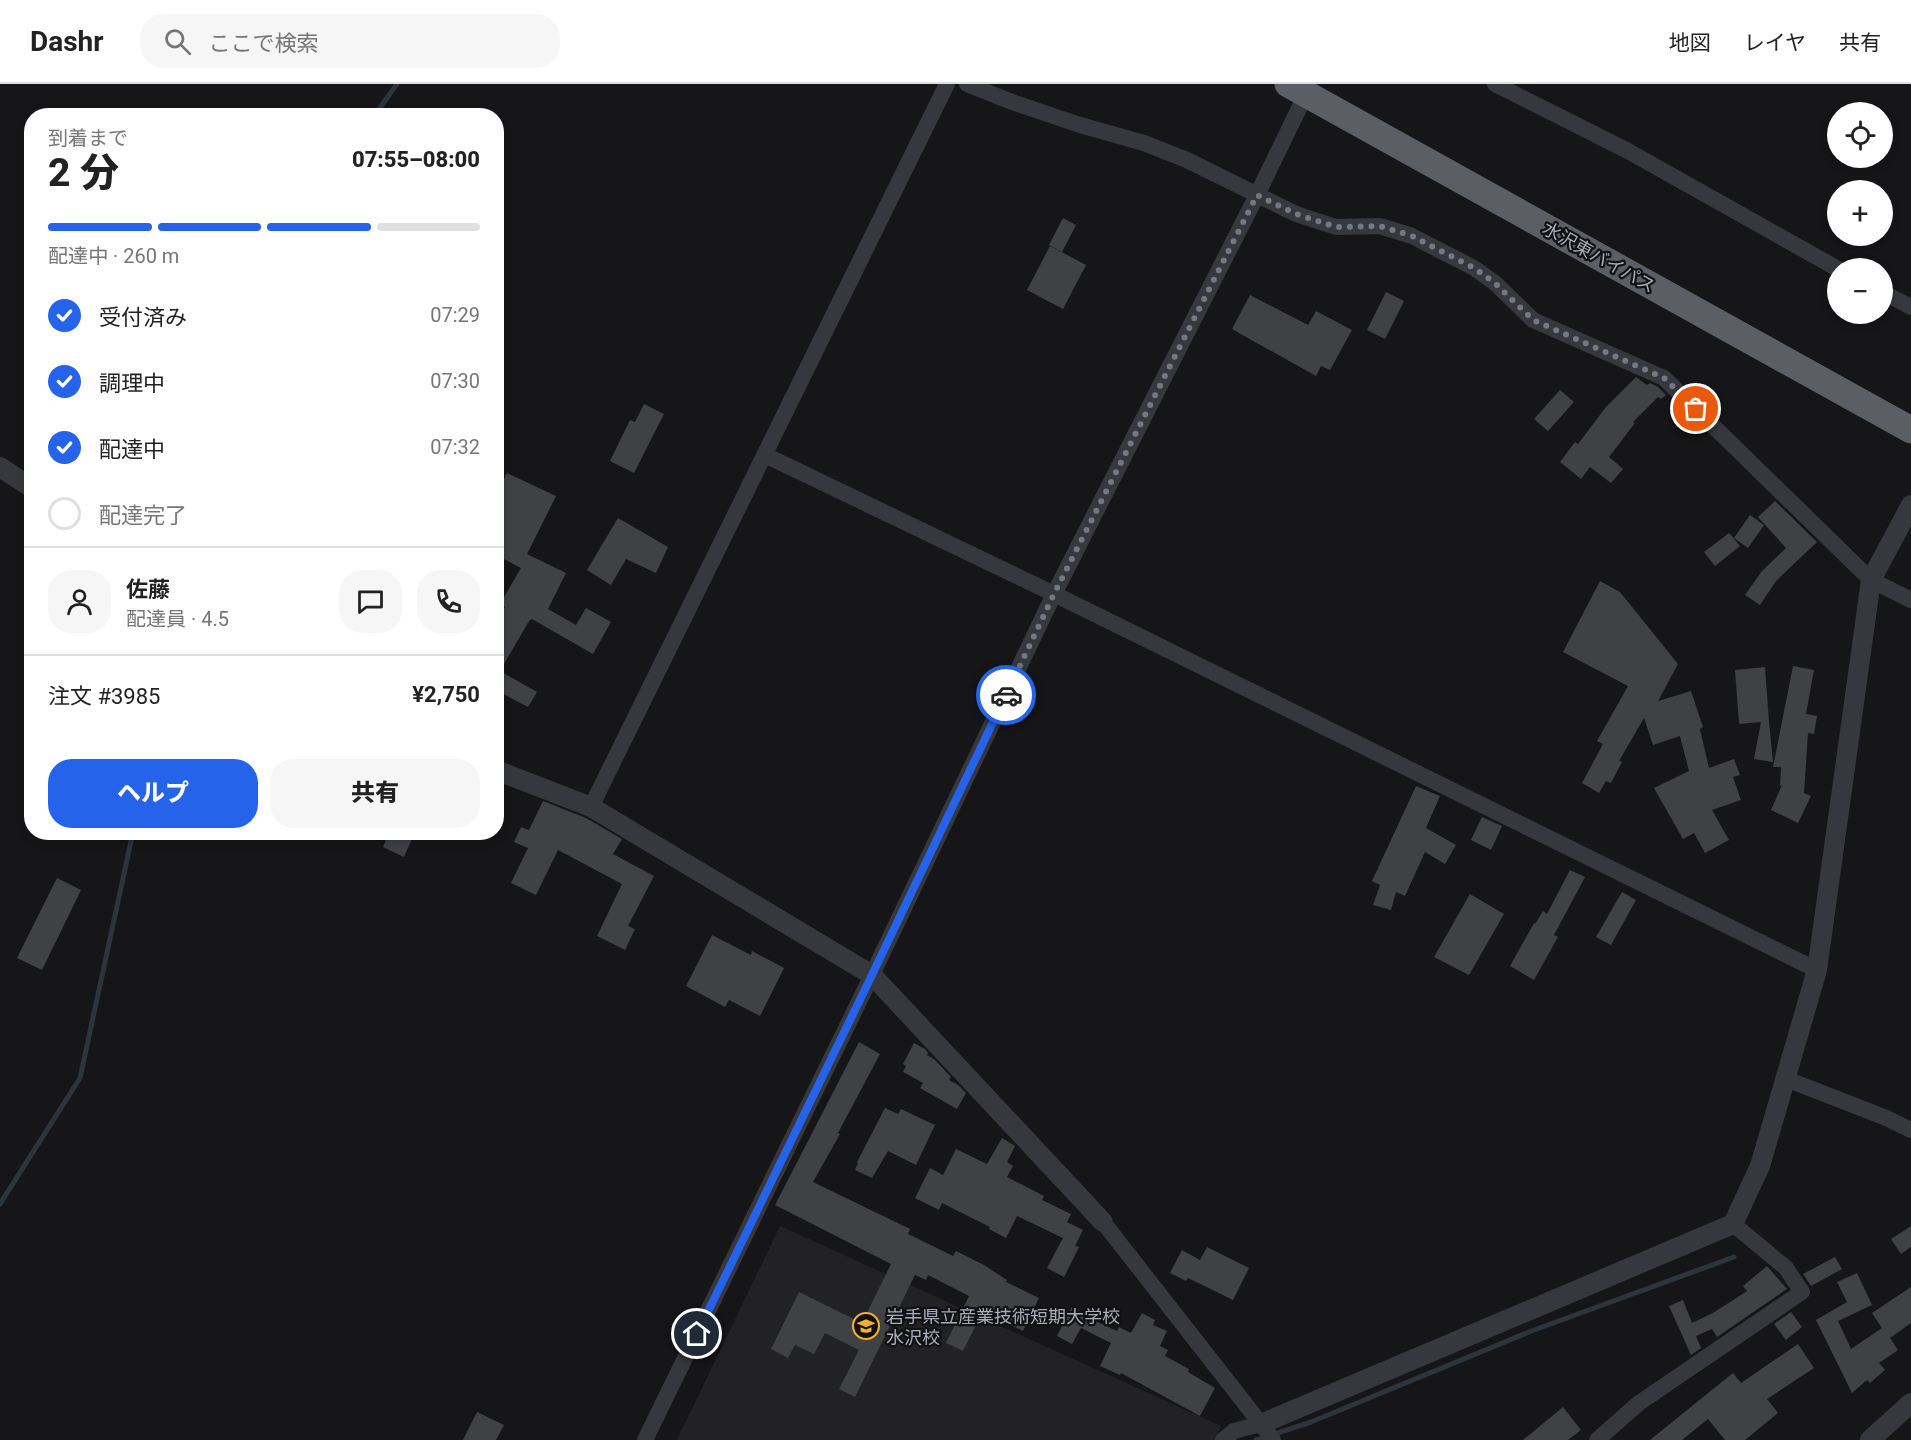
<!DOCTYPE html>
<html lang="ja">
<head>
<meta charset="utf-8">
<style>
	:root { --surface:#fff; --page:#f6f6f6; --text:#222; --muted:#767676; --line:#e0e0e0; --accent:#2563eb }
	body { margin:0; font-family:Roboto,"Noto Sans JP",sans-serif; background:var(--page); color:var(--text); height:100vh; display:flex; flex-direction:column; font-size:22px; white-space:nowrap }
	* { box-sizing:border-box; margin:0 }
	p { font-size:20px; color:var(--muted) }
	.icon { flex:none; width:33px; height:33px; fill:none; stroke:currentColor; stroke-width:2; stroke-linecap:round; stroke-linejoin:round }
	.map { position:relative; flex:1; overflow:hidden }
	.details { position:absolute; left:24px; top:24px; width:480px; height:732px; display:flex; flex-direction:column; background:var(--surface); border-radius:24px; box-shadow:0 3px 9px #0003 }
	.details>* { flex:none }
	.tools { position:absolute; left:1827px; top:18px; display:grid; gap:12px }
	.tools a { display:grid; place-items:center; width:66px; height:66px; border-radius:50%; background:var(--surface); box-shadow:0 3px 9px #0003; font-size:30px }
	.pin { position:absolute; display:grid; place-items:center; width:51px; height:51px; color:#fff; margin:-26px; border:3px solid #fff; border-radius:50%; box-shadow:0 2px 6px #0007 }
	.courier { position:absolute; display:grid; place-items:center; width:60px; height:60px; margin:-30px; border:4px solid #2563eb; border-radius:50%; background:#fff; color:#222; box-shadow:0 2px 8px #0007 }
	.overview em { font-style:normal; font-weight:800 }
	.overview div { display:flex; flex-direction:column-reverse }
	.overview { display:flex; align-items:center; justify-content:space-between; height:102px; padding:0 24px }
	h1 { font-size:39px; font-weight:800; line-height:45px }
	.bar { display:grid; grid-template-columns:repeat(4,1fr); gap:9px 6px; align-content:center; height:72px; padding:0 24px }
	.bar i { height:8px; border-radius:4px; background:var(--line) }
	.bar .on { background:var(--accent) }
	.bar p { grid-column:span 4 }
	.line { display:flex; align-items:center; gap:15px; padding:0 24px; border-top:2px solid var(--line) }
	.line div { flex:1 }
	.round { display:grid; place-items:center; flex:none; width:63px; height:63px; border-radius:24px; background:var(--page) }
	ol { padding:0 24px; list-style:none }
	li { display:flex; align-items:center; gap:18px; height:66px }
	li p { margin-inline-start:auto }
	li .icon { padding:6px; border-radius:50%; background:var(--accent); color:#fff; stroke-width:4 }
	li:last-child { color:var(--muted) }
	li i { width:33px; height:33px; border:3px solid var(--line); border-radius:50% }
	.button { display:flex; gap:12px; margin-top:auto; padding:12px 24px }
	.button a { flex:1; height:69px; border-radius:24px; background:var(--accent); color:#fff; font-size:24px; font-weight:800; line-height:69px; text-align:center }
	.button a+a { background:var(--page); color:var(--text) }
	header { display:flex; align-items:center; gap:36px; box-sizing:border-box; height:84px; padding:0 30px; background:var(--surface); border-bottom:2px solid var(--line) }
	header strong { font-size:28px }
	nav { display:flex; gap:33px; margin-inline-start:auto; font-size:21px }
	.search { width:420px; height:54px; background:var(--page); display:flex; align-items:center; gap:15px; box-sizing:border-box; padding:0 21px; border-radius:24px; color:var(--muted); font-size:22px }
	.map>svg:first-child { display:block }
	.built { fill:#222225 }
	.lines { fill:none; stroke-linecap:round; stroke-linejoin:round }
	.stream { stroke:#2c353c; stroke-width:5 }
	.building { fill:#404145 }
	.minor { stroke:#37383d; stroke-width:16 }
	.tertiary { stroke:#37383d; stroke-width:20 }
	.trunk { stroke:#5b5e65; stroke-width:27 }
	.done { stroke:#757880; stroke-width:6; stroke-dasharray:0 10.8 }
	.route { stroke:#2563eb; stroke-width:8 }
	.labels { text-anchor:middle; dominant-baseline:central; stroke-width:4.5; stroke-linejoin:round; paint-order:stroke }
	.street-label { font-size:18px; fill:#a8adb8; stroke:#111113 }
	.poi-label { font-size:18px; fill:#a8adb8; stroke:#111113; text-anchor:start }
</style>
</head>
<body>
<header>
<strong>Dashr</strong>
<div class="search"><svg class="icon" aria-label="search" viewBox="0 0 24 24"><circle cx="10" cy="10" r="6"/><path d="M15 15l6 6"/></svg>ここで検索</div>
<nav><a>地図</a><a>レイヤ</a><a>共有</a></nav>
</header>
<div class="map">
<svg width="1911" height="1356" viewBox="0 0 1911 1356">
	<rect width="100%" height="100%" fill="#161618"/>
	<polygon class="built" points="780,1142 1221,1342 1214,1356 677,1356"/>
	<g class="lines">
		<g class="stream">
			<polyline points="374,32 397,0"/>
			<polyline points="0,1120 80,994 133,748"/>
			<polyline points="1256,1356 1311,1338 1534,1246 1734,1173"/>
		</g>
	</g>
	<g class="building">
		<polygon points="1063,134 1076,141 1062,168 1049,161"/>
		<polygon points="1050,162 1086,181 1063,225 1027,206"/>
		<polygon points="1386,208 1404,217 1385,255 1367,246"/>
		<polygon points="1250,211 1308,241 1316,227 1352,246 1330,286 1321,282 1316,292 1232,245"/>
		<polygon points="1636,293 1647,301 1650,299 1658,303 1666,311 1661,315 1658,313 1633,338 1635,339 1609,373 1623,385 1611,399 1590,383 1581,395 1560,378 1575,358 1578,360 1606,323"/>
		<polygon points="1560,306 1574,318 1548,347 1534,335"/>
		<polygon points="644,320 664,330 634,389 610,377 630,336 635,338"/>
		<polygon points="507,389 556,412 527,470 566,489 548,525 576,541 586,524 611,538 593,570 532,535 529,537 500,587 537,608 528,623 496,606 496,537 505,523 500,520 521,484 496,471 496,411"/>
		<polygon points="1775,417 1817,458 1776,497 1760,521 1745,511 1762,487 1786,464 1758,433"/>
		<polygon points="1750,431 1764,441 1748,464 1734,454"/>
		<polygon points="618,434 668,463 656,489 626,475 611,501 587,486"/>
		<polygon points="1729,449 1740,462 1715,482 1704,468"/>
		<polygon points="1600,497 1620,508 1678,580 1658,617 1691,607 1703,643 1700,645 1709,684 1734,675 1740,691 1733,693 1741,716 1712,726 1729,756 1705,769 1694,749 1683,755 1654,704 1689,687 1680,652 1653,661 1644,634 1619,677 1622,678 1611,699 1606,697 1599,709 1582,699 1603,660 1597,657 1628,602 1563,568"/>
		<polygon points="1793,582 1814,586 1806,630 1817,632 1814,650 1808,649 1804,709 1811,712 1798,739 1771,726 1782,701 1780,702 1781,683 1773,683"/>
		<polygon points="1765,583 1769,638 1773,678 1754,675 1761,638 1739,640 1735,586"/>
		<polygon points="1416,702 1440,712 1426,744 1456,761 1445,780 1425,768 1405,812 1396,808 1391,826 1373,821 1380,801 1372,797"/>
		<polygon points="543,717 586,734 622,755 613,770 654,792 628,842 635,845 625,866 597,852 622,800 558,766 536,811 511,799 528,764 514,758 521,743 529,746"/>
		<polygon points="1482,733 1502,742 1491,766 1471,756"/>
		<polygon points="389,748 415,748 404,773 383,763"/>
		<polygon points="1570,786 1585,793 1554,851 1558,853 1534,896 1510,882 1534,839 1535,840 1543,827 1547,830"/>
		<polygon points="57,794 81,806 42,886 17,874"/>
		<polygon points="1622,808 1636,816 1611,861 1596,853"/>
		<polygon points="1470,810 1504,830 1469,891 1434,873"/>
		<polygon points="712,851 751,871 752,867 784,884 760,932 729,916 725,923 686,902"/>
		<polygon points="859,958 880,970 838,1049 840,1050 813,1098 910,1145 908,1150 953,1172 956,1167 984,1181 1007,1196 1006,1198 1039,1214 1023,1247 983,1227 963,1267 946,1259 969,1212 928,1191 926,1196 915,1191 855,1313 839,1305 859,1266 825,1249 814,1270 795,1261 788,1274 771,1265 799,1208 862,1239 891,1180 775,1121"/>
		<polygon points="914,959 925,965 928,969 927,971 935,976 951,993 949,996 958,1001 966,1009 957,1025 920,1004 923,999 903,988 906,982 903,980"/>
		<polygon points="885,1024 898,1030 901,1025 935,1041 916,1081 888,1067 872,1094 855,1086 858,1079 857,1078"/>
		<polygon points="1002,1054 1015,1062 1007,1078 1013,1082 1007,1093 1044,1112 1042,1116 1071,1130 1067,1138 1083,1146 1075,1162 1079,1163 1064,1193 1047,1184 1063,1154 1017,1132 1006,1154 989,1145 990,1143 942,1119 939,1126 915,1114 930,1084 943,1091 956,1065 987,1080"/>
		<polygon points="1911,1142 1911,1163 1901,1170 1891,1155"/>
		<polygon points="1207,1163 1249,1184 1233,1216 1188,1194 1186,1197 1170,1189 1182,1166 1200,1176"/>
		<polygon points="1835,1173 1842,1185 1811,1202 1803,1190"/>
		<polygon points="1767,1182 1787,1205 1717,1253 1712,1245 1696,1252 1701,1264 1691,1271 1669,1222 1683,1216 1692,1239 1713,1229 1747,1207 1743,1202"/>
		<polygon points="1857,1189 1872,1221 1838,1237 1851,1265 1882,1244 1872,1229 1911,1203 1911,1239 1890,1254 1898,1266 1879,1279 1885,1286 1870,1299 1867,1296 1852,1309 1816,1236 1847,1218 1837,1198"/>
		<polygon points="1072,1223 1088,1231 1087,1233 1117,1247 1119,1243 1131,1249 1142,1229 1155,1236 1153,1241 1167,1247 1160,1262 1168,1266 1165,1272 1189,1285 1188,1288 1215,1304 1200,1332 1121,1289 1120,1291 1100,1282 1111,1259 1081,1244 1072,1260 1057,1252"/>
		<polygon points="1791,1228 1802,1243 1786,1256 1774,1240"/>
		<polygon points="1798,1260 1814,1284 1767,1315 1778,1329 1745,1356 1725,1356 1708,1335 1682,1356 1650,1356 1733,1289 1741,1299"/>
		<polygon points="1563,1323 1581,1346 1568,1356 1523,1356"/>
		<polygon points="477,1328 504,1341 496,1356 463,1356"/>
	</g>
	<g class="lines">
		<g class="minor">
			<polyline points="967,0 1012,18 1080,41 1144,59 1187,76 1296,130 1336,143 1380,142 1412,152 1474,184 1495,199 1533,236 1664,294 1871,496 1911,516"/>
			<polyline points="1495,0 1628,67 1838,185"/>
			<polyline points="1882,208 1911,223"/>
			<polyline points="765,371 1054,510 1817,886"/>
			<polyline points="591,723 947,0"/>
			<polyline points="1786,995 1884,1033 1911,1046"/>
			<polyline points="1103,1138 1261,1340 1234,1347 1223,1356"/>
			<polyline points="1261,1340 1273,1356"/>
			<polyline points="645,1356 872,891 1054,510 1257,111 1306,10"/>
			<polyline points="1597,1356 1639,1319 1802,1208 1786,1184 1733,1140"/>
		</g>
		<g class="tertiary">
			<polyline points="0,383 32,404"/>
			<polyline points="496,686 591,723 872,891 1103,1138"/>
			<polyline points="1261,1340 1733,1140 1760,1082 1817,886 1871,496 1911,421"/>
			<polyline points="1870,1356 1911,1319"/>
		</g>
		<polyline class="trunk" points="1288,0 1911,346"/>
	</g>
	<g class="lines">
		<polyline class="done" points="1006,611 1054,510 1257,111 1296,130 1336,143 1380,142 1412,152 1474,184 1495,199 1533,236 1664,294 1696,325"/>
		<polyline class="route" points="697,1250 872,891 1006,611"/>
	</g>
	<defs>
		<symbol id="university-ring" viewBox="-11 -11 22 22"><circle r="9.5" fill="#111113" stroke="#f2b134" stroke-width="1.5"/><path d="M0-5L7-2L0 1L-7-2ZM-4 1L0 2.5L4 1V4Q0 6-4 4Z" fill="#f2b134"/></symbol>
	</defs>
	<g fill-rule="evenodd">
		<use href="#university-ring" x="851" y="1227" width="30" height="30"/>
	</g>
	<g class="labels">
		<g class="street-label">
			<text transform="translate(1599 173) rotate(29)">水沢東バイパス</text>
		</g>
		<g class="poi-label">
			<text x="886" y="1232">岩手県立産業技術短期大学校<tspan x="886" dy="21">水沢校</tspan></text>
		</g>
	</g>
</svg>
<div class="tools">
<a><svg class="icon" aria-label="locate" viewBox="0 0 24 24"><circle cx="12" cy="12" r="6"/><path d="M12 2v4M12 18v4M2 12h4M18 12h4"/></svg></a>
<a>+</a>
<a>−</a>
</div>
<div class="pin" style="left:1696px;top:325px;background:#ea580c"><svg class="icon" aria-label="bag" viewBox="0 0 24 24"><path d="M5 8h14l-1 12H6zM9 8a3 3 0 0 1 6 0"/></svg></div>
<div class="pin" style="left:697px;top:1250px;background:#1f2937"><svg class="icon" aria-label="home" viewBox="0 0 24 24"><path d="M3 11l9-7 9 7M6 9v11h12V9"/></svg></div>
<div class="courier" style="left:1006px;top:611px"><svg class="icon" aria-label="car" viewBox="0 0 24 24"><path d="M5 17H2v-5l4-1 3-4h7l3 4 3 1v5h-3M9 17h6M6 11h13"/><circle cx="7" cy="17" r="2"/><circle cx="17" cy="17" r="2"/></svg></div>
<section class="details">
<div class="overview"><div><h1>2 分</h1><p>到着まで</p></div><em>07:55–08:00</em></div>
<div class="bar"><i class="on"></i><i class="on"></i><i class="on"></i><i></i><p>配達中 · 260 m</p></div>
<ol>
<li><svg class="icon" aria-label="check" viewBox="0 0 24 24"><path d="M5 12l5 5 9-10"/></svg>受付済み<p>07:29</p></li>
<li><svg class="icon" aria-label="check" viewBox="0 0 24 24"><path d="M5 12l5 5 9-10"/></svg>調理中<p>07:30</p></li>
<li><svg class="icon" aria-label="check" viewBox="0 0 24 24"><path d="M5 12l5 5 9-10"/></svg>配達中<p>07:32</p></li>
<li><i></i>配達完了</li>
</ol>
<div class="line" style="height:108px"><a class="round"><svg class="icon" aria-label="person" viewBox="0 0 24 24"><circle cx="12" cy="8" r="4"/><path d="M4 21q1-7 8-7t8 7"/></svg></a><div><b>佐藤</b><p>配達員 · 4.5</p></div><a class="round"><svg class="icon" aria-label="chat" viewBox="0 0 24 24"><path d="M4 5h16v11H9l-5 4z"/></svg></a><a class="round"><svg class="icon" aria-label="phone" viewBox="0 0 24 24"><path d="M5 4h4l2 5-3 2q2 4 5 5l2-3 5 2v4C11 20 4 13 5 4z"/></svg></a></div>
<div class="line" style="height:78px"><div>注文 #3985</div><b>¥2,750</b></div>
<div class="button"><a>ヘルプ</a><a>共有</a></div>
</section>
</div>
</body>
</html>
